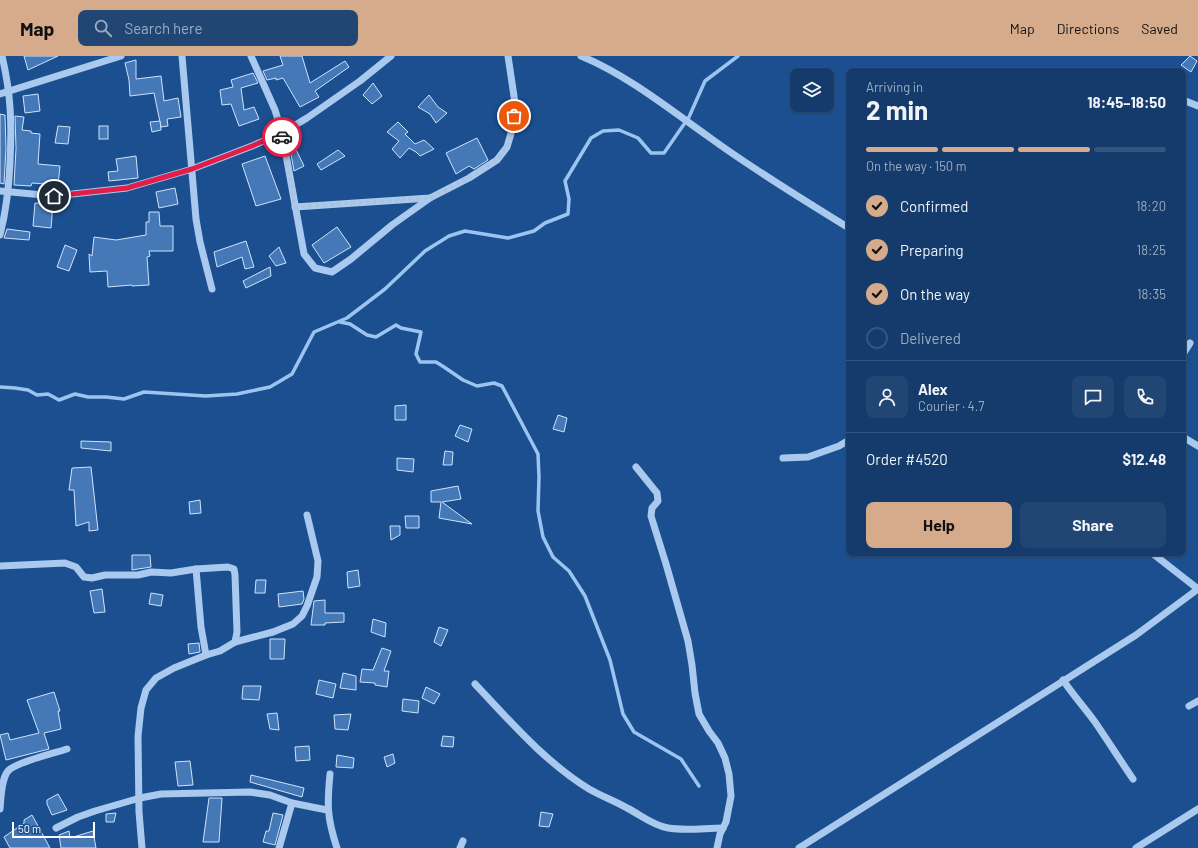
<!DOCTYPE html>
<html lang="en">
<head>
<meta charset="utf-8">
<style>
	:root { --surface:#143b6b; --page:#214673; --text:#f1f3f6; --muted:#9dadc1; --line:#33557e; --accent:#d6ab8b }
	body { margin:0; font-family:Barlow,sans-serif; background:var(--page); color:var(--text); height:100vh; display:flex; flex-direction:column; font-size:15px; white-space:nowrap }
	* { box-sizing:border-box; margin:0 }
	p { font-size:13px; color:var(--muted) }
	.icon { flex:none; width:22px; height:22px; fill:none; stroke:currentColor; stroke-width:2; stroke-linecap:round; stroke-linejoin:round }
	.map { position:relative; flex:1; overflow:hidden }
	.panel { position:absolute; left:846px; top:12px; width:340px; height:488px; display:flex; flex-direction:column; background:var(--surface); border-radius:8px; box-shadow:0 1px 3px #0004,0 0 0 1px var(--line) }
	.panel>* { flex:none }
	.buttons { position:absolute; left:790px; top:12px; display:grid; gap:8px }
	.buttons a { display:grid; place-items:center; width:44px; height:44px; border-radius:8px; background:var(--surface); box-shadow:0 1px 3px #0004,0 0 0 1px var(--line); font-size:20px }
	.scale { position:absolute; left:12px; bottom:10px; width:83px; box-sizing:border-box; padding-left:4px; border:2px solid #fff; border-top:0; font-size:11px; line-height:14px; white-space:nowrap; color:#fff; -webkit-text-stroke:3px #1b4f8f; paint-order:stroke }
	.pin { position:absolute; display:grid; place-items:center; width:34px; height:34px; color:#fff; margin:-17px; border:2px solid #fff; border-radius:50%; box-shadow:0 1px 4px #0007 }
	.courier { position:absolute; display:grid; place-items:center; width:40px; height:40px; margin:-20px; border:3px solid #e11d48; border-radius:50%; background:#fff; color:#222; box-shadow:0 1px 5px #0007 }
	.headline em { font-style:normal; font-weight:700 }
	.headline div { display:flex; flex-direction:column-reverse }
	.headline { display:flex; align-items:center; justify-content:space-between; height:68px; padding:0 20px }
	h1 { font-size:26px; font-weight:700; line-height:30px }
	.bar { display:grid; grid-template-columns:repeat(4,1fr); gap:6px 4px; align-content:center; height:48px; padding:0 20px }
	.bar i { height:5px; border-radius:3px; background:var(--line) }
	.bar .on { background:var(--accent) }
	.bar p { grid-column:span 4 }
	.line { display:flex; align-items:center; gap:10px; padding:0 20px; border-top:1px solid var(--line) }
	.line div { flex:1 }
	.round { display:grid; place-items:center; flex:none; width:42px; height:42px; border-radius:8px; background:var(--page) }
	ol { padding:0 20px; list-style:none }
	li { display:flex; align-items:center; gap:12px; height:44px }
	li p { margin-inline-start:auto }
	li .icon { padding:4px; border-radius:50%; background:var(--accent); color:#111; stroke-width:4 }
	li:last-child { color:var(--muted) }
	li i { width:22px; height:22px; border:2px solid var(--line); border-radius:50% }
	.action { display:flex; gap:8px; margin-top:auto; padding:8px 20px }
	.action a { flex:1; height:46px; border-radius:8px; background:var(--accent); color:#111; font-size:16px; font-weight:700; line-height:46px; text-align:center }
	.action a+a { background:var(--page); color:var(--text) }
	header { display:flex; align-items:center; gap:24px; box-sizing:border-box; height:56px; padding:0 20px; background:var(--accent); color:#111 }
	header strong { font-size:19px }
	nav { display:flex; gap:22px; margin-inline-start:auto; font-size:14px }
	.search { width:280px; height:36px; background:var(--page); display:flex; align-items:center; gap:10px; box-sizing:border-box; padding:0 14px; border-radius:8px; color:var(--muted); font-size:15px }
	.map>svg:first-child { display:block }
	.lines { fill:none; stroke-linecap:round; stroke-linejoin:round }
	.stream { stroke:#9cc4f0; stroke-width:3.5 }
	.building { fill:#4478b7; stroke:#cfe3fa }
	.minor { stroke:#a9c9ee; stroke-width:7 }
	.done { stroke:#afc1d8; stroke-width:4; stroke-dasharray:0 7.2 }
	.route { stroke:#e11d48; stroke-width:5 }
</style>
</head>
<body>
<header>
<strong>Map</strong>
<div class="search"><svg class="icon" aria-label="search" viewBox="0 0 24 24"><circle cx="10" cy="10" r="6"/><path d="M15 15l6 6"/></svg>Search here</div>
<nav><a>Map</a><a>Directions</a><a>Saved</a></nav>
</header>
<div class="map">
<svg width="1198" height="792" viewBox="0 0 1198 792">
	<rect width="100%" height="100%" fill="#1b4f8f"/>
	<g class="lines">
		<g class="stream">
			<polyline points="340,266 350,268 367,279 376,281 396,269 401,272 421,276 416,298 420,306 436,306 444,311 463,324 477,330 494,327 502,330 538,398 539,421 538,455 543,481 553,501 569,515 585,540 610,604 623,658 634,676 681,703 699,730"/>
			<polyline points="0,331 15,332 28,334 37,339 48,338 59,344 75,338 88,341 106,341 124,343 144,336 206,340 237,338 270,331 292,318 314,276 347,262 385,233 425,195 449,180 465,175 508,182 534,175 545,167 568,158 569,143 565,125 591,82 603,75 619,74 638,82 651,97 664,97 689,61 705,25 738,0"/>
		</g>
	</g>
	<g class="building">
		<polygon points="24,0 58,0 28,14"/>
		<polygon points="280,0 302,0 310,27 345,5 349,11 315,35 319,41 300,51 283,22 276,24 276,22 267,24 263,15 283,9"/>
		<polygon points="1190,0 1197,5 1191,16 1181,9"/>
		<polygon points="136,4 136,23 161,20 164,45 178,42 181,61 167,63 168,70 161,71 154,37 130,40 129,24 125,7"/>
		<polygon points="253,17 258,27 241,32 244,54 254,51 259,63 239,70 231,48 222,49 220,34 233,31 231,24"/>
		<polygon points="373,27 382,40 372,48 363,39"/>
		<polygon points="38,38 40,55 25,57 23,40"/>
		<polygon points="429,39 438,51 447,57 436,67 430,58 418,51"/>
		<polygon points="0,58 5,59 6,92 4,128 0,127"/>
		<polygon points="15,60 24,61 22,74 31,75 31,77 40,78 38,108 60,110 58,129 32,127 31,130 14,129 16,92"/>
		<polygon points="160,65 161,74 152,76 150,66"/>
		<polygon points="398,66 408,76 405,78 415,88 424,84 434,93 420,100 416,96 409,92 400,102 392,93 399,85 387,76"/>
		<polygon points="58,70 70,71 68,88 55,87"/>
		<rect x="99" y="70" width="9" height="13"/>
		<polygon points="288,81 290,81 304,110 294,115"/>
		<polygon points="477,82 488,104 474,113 469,110 456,118 446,97"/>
		<polygon points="338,94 345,100 321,114 317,108"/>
		<polygon points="136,100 138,122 109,125 108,116 118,115 116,103"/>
		<polygon points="265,100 281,143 256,150 242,108"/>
		<polygon points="175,132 178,148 159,152 156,136"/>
		<polygon points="35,147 53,148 51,172 33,170"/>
		<polygon points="149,156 159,156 160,170 173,170 173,195 149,195 150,200 147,201 149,229 132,230 132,229 108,231 107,215 90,216 89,198 92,200 94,181 116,184 146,179 146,166 149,166"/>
		<polygon points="337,171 351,191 324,207 312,189"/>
		<polygon points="7,173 30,176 29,184 4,182"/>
		<polygon points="246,185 254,211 245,213 242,201 217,211 214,196"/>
		<polygon points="65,189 77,194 69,215 57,211"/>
		<polygon points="279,191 286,207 276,210 269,200"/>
		<polygon points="270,211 271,220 246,232 243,225"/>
		<polygon points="406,349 406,364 395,364 395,350"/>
		<polygon points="558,359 567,362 564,376 553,373"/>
		<polygon points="460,369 472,373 468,386 455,380"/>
		<polygon points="81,385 111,386 111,395 81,392"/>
		<polygon points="445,395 453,396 452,409 443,409"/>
		<polygon points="397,402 414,403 413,416 397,414"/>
		<polygon points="91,411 98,474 89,475 89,466 76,470 74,434 69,434 72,412"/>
		<polygon points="458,430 461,443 442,446 472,468 439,462 441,446 431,446 431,435"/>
		<polygon points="200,444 201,457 190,458 189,446"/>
		<polygon points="405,460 419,460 419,472 406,472"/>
		<polygon points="390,470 400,470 400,479 391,484"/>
		<polygon points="132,499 150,499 151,511 132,514"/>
		<polygon points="358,514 360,530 348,532 347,516"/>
		<polygon points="256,524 266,524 265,537 255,537"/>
		<polygon points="102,533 105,556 94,557 90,535"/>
		<polygon points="303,535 304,543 302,548 279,551 278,538"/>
		<polygon points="151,537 163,539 161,550 149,548"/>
		<polygon points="325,544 325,557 344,557 344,566 325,567 325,569 311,569 314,545"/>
		<polygon points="373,563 386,567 385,581 371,576"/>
		<polygon points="439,571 448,574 441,590 434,586"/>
		<polygon points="270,583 285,583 284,603 270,603"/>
		<polygon points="199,587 200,596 189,598 188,588"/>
		<polygon points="382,592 391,595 384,615 389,615 387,631 375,629 375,627 360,626 362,613 373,614"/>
		<polygon points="343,617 356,620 356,634 340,632"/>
		<polygon points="319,624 336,628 333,642 316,638"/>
		<polygon points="243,630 261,630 259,644 242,643"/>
		<polygon points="426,631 440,638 434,648 422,642"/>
		<polygon points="54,636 60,655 58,655 61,673 44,677 49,693 6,704 0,679 8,677 10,684 39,677 27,644"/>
		<polygon points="403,643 419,645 418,657 402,655"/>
		<polygon points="277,657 279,674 270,673 267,658"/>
		<polygon points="351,658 348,674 335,673 334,659"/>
		<polygon points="443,680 454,681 453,691 441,690"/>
		<polygon points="309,690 310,704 296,705 295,691"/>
		<polygon points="393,698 395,707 387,711 384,701"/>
		<polygon points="337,699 354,702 353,712 336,711"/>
		<polygon points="190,705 193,729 178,730 175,706"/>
		<polygon points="251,719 304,732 302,741 250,726"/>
		<polygon points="58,738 67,754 52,759 47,748 47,744"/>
		<polygon points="209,742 222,742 219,786 203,786"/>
		<polygon points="541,756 553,758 549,771 539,770"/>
		<polygon points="116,757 114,766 106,766 106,758"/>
		<polygon points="273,757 283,759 275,789 263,786 266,775 269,775"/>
		<polygon points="32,759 50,792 10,792 4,781 24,767 24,764"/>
		<polygon points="69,775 70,782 93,775 96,792 61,792 59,779"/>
	</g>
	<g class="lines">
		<g class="minor">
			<polyline points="182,0 196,163 200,186 212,233"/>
			<polyline points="251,0 275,54 282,77 304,198 315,212 332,216 351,203 392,169 430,142"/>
			<path d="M581,0C627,19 668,52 709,81C754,114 802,143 849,172"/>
			<polyline points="0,38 121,0"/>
			<polyline points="1183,44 1198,50"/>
			<polyline points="0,135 54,140 127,132 192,113 252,90 282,77 307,62 360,25 391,0"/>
			<polyline points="295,151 430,142 469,122 497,104 507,91 512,74 515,47 508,0"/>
			<path d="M0,179C6,155 9,131 10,106C12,68 11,38 2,0"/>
			<polyline points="1183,298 1190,287"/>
			<polyline points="1183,381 1198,390"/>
			<polyline points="783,402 808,401 839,390 849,384"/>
			<polyline points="636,411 657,437 658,445 652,452 651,460 666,508 688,585 692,609 695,637 699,658 709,675 718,687 725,702 729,718 731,740 726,766 720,778 717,792"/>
			<polyline points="1152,497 1198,533"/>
			<polyline points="0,510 65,507 76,511 84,521 92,522 105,519 138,519 151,516 171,517 196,513 228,511 234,513 235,519 237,576 235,586 220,595 206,599 174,612 156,622 146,634 141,652 138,680 139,756 142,792"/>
			<polyline points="196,513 201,571 206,599"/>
			<polyline points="235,586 273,576 293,568 302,560 307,550 317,521 318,505 307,459"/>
			<path d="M1063,624C1073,639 1085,652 1095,666C1108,685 1120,704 1133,723"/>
			<path d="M475,628C510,665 545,706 589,733C601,740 615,745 627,752C641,759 652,769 668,772C686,775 705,772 723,772"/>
			<polyline points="1189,650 1198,645"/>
			<path d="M330,718C327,749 327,762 337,792"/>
			<path d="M0,753C1,743 1,721 9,714C17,706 55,697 67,693"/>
			<polyline points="56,772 78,761 95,755 140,742 161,738 250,736 270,739 292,747 327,754"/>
			<polyline points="279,792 292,747"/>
			<polyline points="460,792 463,785"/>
			<polyline points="799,792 1136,579 1198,533"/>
			<polyline points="1136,792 1198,753"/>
		</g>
	</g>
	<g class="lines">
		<polyline class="done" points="282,81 295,151 430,142 469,122 497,104 507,91 512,74 514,60"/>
		<polyline class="route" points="54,140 127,132 192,113 252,90 282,77 282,81"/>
	</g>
</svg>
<div class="buttons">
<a><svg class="icon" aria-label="layers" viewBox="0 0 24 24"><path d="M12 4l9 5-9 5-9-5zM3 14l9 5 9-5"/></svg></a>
</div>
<div class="scale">50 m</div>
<div class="pin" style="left:514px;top:60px;background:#ea580c"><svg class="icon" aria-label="bag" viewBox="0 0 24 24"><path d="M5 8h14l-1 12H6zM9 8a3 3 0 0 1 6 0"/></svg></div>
<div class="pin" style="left:54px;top:140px;background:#1f2937"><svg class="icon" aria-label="home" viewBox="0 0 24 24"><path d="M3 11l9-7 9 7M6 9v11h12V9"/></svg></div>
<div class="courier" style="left:282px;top:81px"><svg class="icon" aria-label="car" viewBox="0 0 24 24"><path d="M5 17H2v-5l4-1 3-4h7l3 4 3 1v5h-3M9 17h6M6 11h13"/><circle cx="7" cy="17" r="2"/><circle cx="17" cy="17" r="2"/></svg></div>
<section class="panel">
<div class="headline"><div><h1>2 min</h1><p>Arriving in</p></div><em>18:45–18:50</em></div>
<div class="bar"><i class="on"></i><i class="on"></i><i class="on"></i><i></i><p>On the way · 150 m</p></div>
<ol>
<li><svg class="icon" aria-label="check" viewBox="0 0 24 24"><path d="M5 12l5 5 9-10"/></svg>Confirmed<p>18:20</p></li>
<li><svg class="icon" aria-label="check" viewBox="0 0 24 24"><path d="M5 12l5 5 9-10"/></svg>Preparing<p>18:25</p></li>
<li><svg class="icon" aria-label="check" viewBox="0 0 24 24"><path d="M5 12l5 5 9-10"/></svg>On the way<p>18:35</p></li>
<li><i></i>Delivered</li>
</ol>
<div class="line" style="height:72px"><a class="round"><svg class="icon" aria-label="person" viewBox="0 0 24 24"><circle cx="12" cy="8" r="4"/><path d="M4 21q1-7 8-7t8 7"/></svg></a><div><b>Alex</b><p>Courier · 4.7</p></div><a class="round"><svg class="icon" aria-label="chat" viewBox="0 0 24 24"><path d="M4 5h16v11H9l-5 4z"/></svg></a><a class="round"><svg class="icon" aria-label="phone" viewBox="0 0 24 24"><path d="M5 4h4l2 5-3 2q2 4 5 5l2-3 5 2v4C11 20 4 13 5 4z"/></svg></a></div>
<div class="line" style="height:52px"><div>Order #4520</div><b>$12.48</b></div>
<div class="action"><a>Help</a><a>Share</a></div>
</section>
</div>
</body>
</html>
